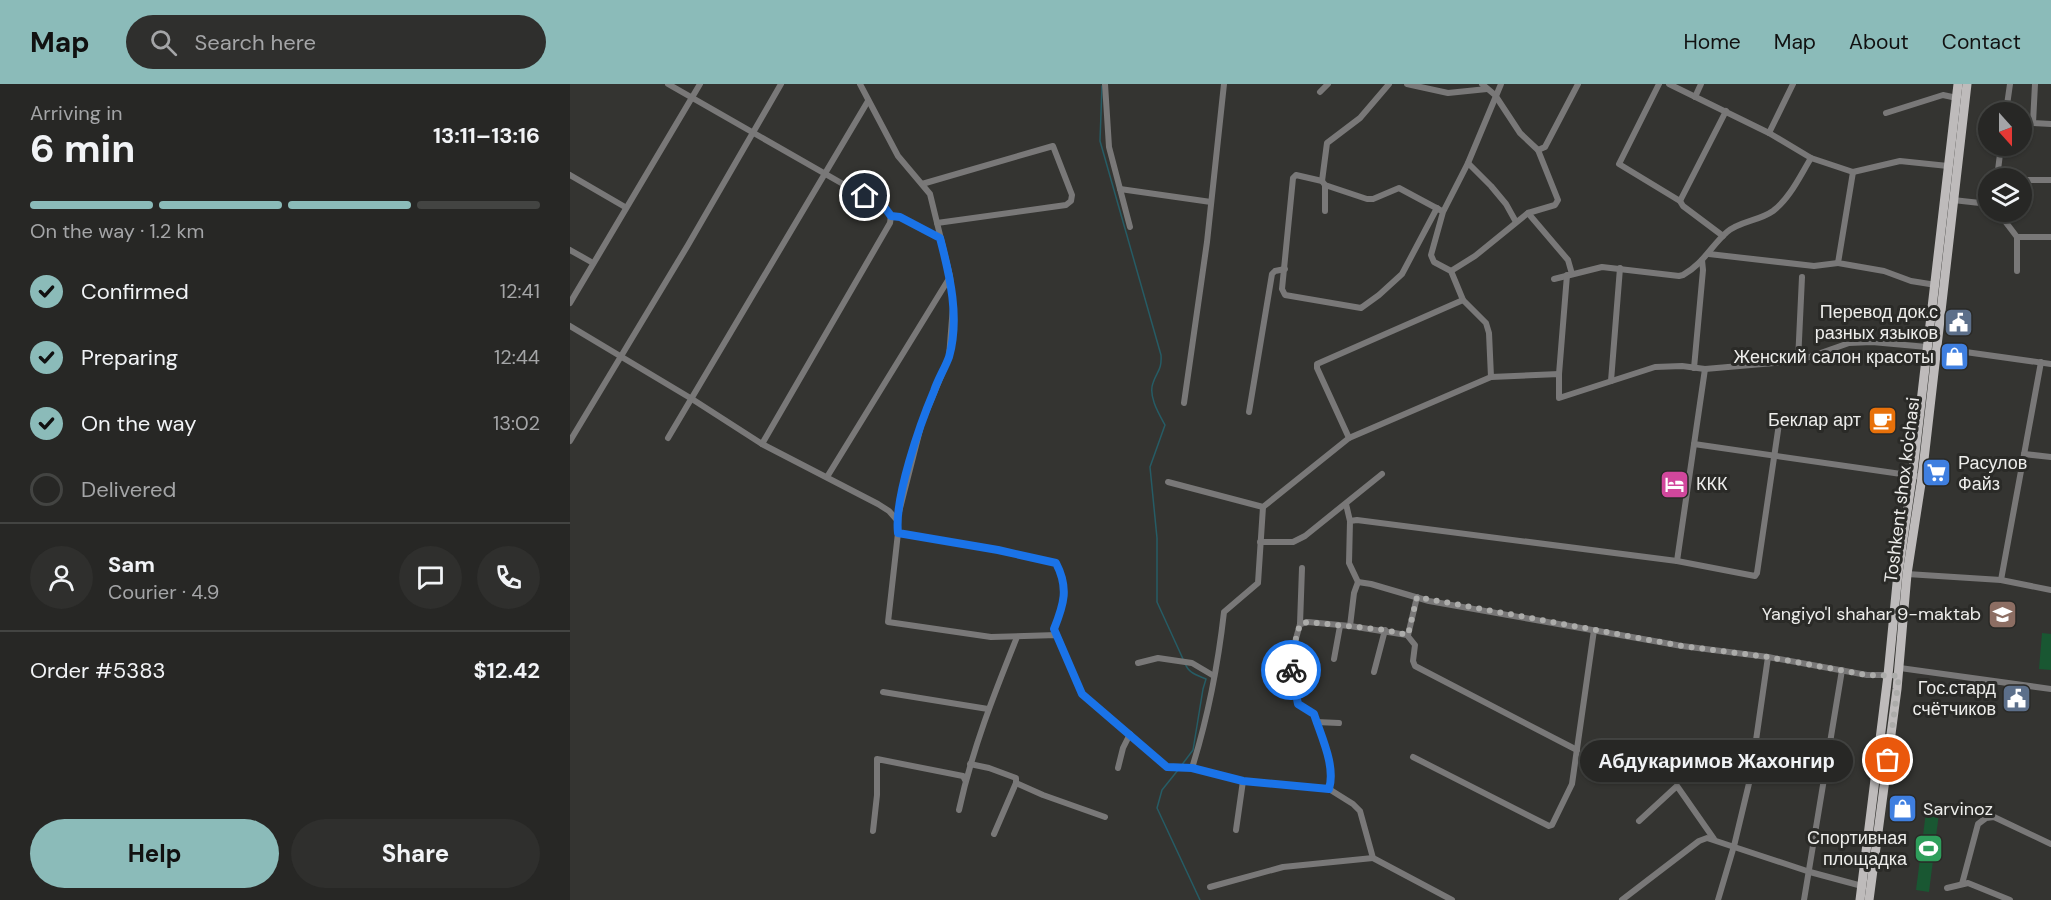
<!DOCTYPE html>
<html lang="en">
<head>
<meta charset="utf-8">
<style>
	:root { --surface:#272725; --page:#2f2f2d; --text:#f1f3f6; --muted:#a4a5a7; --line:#434442; --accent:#8bbbb9 }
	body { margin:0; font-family:"DM Sans",sans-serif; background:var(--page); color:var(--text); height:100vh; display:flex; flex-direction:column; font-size:22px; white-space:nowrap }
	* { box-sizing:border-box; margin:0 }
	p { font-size:20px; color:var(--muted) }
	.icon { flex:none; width:33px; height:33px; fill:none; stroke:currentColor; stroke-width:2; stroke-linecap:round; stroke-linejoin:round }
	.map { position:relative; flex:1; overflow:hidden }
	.details { display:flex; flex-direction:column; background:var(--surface); width:570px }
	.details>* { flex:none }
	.needle { width:39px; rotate:159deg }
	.controls { position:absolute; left:1408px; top:18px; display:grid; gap:12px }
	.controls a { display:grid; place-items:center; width:54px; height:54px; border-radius:50%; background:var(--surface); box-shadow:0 2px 4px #0004,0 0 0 2px var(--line); font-size:30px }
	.pin { position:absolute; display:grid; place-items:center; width:51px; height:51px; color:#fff; margin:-26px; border:3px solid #fff; border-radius:50%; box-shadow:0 2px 6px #0007 }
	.courier { position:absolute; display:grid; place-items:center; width:60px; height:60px; margin:-30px; border:4px solid #1a73e8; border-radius:50%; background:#fff; color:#222; box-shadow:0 2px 8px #0007 }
	.bubble { position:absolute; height:42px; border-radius:21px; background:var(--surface); box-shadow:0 2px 4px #0004,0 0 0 2px var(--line); font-size:20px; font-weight:700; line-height:42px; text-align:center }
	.summary em { font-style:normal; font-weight:700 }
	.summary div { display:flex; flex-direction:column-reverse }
	.summary { display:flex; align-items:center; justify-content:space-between; height:102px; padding:0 30px }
	h1 { font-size:39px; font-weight:700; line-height:45px }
	.bar { display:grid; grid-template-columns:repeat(4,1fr); gap:9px 6px; align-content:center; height:72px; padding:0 30px }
	.bar i { height:8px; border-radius:4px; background:var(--line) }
	.bar .active { background:var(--accent) }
	.bar p { grid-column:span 4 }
	.line { display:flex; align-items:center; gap:15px; padding:0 30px; border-top:2px solid var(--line) }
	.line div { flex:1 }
	.round { display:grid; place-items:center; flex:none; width:63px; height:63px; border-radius:32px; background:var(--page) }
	ol { padding:0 30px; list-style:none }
	li { display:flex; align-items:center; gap:18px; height:66px }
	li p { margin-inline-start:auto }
	li .icon { padding:6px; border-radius:50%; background:var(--accent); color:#111; stroke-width:4 }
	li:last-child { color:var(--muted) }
	li i { width:33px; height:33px; border:3px solid var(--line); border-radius:50% }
	.button { display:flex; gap:12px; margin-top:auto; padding:12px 30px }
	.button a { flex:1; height:69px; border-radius:36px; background:var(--accent); color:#111; font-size:24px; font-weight:700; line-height:69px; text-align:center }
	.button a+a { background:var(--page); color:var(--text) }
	header { display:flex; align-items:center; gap:36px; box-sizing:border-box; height:84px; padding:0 30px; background:var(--accent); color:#111 }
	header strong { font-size:28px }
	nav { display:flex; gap:33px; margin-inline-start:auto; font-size:21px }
	.search { width:420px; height:54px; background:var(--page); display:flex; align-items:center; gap:15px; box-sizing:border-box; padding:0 21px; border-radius:33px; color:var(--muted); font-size:22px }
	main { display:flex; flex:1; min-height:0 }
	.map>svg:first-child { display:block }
	.grass { fill:#195732 }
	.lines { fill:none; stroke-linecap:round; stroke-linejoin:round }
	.stream { stroke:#265c65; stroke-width:1.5 }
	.minor { stroke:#797878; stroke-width:6 }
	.primary { stroke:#bebbbb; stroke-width:9 }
	.done { stroke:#acacaa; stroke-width:6; stroke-dasharray:0 10.8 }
	.route { stroke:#1a73e8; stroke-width:8 }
	.labels { text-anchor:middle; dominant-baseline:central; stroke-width:6; stroke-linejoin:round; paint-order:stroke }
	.poi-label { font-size:18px; fill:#ededeb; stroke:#2a2a27; text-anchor:end }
	.street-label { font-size:18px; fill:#ededeb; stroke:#2a2a27 }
</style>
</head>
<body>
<header>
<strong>Map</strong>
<div class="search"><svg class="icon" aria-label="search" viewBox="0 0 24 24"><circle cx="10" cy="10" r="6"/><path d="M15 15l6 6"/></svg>Search here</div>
<nav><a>Home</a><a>Map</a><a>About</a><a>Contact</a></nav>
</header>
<main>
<section class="details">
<div class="summary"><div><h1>6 min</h1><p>Arriving in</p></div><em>13:11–13:16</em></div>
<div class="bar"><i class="active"></i><i class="active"></i><i class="active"></i><i></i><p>On the way · 1.2 km</p></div>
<ol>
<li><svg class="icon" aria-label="check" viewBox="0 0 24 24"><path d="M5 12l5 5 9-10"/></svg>Confirmed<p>12:41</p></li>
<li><svg class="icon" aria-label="check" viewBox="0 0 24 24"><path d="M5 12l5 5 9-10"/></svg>Preparing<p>12:44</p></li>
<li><svg class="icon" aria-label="check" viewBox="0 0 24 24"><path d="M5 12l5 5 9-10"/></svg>On the way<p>13:02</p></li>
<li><i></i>Delivered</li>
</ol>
<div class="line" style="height:108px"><a class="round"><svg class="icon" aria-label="person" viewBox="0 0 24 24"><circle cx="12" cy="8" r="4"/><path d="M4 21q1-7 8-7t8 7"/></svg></a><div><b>Sam</b><p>Courier · 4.9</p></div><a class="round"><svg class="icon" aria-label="chat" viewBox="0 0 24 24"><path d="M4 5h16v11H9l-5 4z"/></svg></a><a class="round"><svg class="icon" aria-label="phone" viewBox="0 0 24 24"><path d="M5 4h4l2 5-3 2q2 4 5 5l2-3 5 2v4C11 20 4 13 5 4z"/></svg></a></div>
<div class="line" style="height:78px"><div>Order #5383</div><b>$12.42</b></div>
<div class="button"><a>Help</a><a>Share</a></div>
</section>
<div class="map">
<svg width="1481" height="816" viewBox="0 0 1481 816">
	<rect width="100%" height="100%" fill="#343431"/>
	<g class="grass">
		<polygon points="1472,549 1481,550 1481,586 1469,585"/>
		<polygon points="1357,720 1370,721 1359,808 1346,806"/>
	</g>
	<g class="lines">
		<g class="stream">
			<path d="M532,2L530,57L591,271C592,286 587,287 583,299C578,312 589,330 595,341L580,383L587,454V518L613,575"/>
			<path d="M611,682L623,666L633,605L636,595C627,591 618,589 615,579"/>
			<polyline points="608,686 592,706 587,724 630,816"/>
		</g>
		<g class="minor">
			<polyline points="290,0 328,72 360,110 380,192 383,222 379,273 352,338 327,436 328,449 318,538 421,553 487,551 512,610 597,683 622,684 673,697 759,705 783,720 790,727 803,774 882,816"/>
			<polyline points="535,0 539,63 560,143"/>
			<polyline points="837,0 878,9 917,5"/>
			<polyline points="1089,0 1049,80 1110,117 1156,27"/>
			<polyline points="1099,0 1199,49 1241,74 1283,88 1330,77 1378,82"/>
			<polyline points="1465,0 1463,39 1481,40"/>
			<polyline points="750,8 758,0"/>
			<polyline points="1125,13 1131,0"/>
			<polyline points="1436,28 1440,0"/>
			<polyline points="1316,29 1373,11 1387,14"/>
			<polyline points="1199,49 1223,0"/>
			<polyline points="968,66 975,63 1008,0"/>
			<polyline points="898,79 921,102 936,120 946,138"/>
			<polyline points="1283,88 1268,179 1314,187 1341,197 1366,201"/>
			<polyline points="0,91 55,123"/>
			<polyline points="1427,94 1431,62"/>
			<polyline points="1452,96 1481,96"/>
			<polyline points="752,97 726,91 723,94 712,205 715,211 791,224 809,211 832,190 867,124"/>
			<polyline points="352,100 483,62 502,111 501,117 496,121 367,139"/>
			<polyline points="755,101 797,115 803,115 829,104 870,126"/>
			<polyline points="550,105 641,118"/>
			<polyline points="1383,116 1419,120"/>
			<polyline points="1110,117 1113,122 1153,152"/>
			<polyline points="755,127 755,101 752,97 757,59 790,34 819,0"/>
			<polyline points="1428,128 1447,153"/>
			<polyline points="958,129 998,176 1002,190"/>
			<polyline points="321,132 330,133 370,154"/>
			<polyline points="0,166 23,179"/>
			<polyline points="1139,170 1244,182 1268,179"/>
			<polyline points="881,187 905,172 958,129 985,121 988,116 968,66 950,49 925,11 912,0"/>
			<polyline points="1447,187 1447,153 1481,153"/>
			<path d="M984,195L1032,183L1109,192L1113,191C1133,180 1141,162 1157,148C1170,137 1189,137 1203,127C1220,114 1230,92 1241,74"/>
			<polyline points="0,219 130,0"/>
			<polyline points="0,242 122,315 192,360 320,139 321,132 315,124 98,0"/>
			<polyline points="1367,264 1481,280"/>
			<polyline points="1228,277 1232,193"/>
			<polyline points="1124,284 1133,186 1132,176"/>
			<polyline points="989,290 997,191"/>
			<polyline points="921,293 919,249 916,239 893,216 881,187 864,178 861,171 873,128 898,79 931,0"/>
			<polyline points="1041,297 1050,184"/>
			<polyline points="614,319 637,158 654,0"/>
			<polyline points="679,328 702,190 705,187 715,185"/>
			<polyline points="1210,333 1187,489 1185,492 1107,477 787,436 780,437 779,479 788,498 801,500 859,517 1112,562 1198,573 1297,591 1318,591"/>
			<polyline points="98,354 298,17"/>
			<polyline points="779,354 747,284 747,280 893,216"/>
			<polyline points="0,357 118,161 211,0"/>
			<polyline points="192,360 308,420 319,427 327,436"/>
			<polyline points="1124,360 1352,393"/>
			<polyline points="1454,370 1481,373"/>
			<polyline points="257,393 380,193"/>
			<polyline points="598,398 693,423 779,354 921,293 989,290 989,314 1085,283 1112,282 1135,285 1228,277 1279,259 1302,258 1357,263"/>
			<polyline points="776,420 780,437"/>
			<path d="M328,449L428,466L486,479C499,504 494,520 484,545L487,551"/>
			<polyline points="690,458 723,458 735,452 812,390"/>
			<polyline points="1107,477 1135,285"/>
			<path d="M732,484L730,540L719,580L725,602L728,620L744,630C751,652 766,682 759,705"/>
			<polyline points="1337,490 1431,496 1481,506"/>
			<polyline points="1431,496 1471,278"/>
			<polyline points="730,540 738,538 780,542 784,509 788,498"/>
			<polyline points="780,542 837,551 845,561 843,577 845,582 1007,666"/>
			<polyline points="838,551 847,513"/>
			<polyline points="764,575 770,542"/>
			<polyline points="568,579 588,574 622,579 644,592"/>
			<polyline points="1330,584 1481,605"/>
			<polyline points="804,588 815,546"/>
			<polyline points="313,608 418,625"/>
			<polyline points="746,638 769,639"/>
			<polyline points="843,673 979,742 982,741 1002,700 1024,546"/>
			<polyline points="400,680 419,684 446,694 446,699 424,750"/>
			<polyline points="548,684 553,664 560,650"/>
			<path d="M622,684C638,633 648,581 654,528L688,499L693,423"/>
			<polyline points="446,699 473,711 535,733"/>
			<path d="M389,726C402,666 424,610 447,553"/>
			<polyline points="1069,737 1107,702 1144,755"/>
			<polyline points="666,746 673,697"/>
			<polyline points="303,747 307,711 307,675 393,692 395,696"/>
			<polyline points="1392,800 1408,740 1416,734 1424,733 1481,760"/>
			<polyline points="640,803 713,783 803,774"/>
			<polyline points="1377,804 1398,799 1440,816"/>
			<polyline points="1052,816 1129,757 1137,754 1240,788 1292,802"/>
			<polyline points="1148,816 1164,762 1181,691 1198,573"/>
			<polyline points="1234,816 1272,586"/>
		</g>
		<g class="primary">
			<polyline points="1290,816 1318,591 1328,489 1343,387 1388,0"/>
			<polyline points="1299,816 1327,605 1337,490 1352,393 1397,0"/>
		</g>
	</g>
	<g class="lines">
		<polyline class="done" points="721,586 719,580 730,540 738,538 815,546 838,551 847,513 1112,562 1198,573 1297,591 1329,592 1318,676"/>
		<path class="route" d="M295,112L315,124L321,132L330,133L370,154C380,192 390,234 379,273C375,284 368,295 364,307C350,340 324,414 328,449L428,466L486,479C499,504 494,520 484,545L512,610L597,683L622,684L673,697L759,705C766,682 751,652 744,630L728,620L721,586"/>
	</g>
	<defs>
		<symbol id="civic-square" viewBox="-11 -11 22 22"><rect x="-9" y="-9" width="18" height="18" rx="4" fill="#5c6f8a" stroke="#2a2a27"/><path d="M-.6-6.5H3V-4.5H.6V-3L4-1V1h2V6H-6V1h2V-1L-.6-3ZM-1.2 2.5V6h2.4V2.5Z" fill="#fff"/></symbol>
		<symbol id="shop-square" viewBox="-11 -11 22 22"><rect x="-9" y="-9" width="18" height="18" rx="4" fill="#3f7fe0" stroke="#2a2a27"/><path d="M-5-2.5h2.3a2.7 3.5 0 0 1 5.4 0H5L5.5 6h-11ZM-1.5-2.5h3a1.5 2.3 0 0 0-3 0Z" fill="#fff"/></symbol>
		<symbol id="cafe-square" viewBox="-11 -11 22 22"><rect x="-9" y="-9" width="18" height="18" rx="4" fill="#e8710a" stroke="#2a2a27"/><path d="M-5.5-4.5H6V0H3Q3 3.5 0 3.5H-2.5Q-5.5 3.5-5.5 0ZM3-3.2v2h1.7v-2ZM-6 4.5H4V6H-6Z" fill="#fff"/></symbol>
		<symbol id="supermarket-square" viewBox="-11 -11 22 22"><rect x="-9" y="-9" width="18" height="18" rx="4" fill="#3f7fe0" stroke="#2a2a27"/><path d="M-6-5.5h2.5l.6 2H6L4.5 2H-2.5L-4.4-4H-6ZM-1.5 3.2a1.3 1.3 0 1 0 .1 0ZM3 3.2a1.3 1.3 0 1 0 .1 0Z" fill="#fff"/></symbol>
		<symbol id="hotel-square" viewBox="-11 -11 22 22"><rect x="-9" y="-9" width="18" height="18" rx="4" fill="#d1479c" stroke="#2a2a27"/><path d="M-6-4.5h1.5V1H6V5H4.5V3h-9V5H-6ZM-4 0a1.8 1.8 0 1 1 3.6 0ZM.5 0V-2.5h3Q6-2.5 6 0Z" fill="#fff"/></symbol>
		<symbol id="school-square" viewBox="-11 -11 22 22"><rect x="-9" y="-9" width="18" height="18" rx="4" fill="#8d6e63" stroke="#2a2a27"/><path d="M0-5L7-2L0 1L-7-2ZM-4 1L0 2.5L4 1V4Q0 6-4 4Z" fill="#fff"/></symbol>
		<symbol id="stadium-square" viewBox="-11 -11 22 22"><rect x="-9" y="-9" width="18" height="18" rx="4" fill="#2e9e5b" stroke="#2a2a27"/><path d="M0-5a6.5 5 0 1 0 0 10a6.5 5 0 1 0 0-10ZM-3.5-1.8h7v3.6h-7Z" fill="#fff"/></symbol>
	</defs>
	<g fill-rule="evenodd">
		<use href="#civic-square" x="1372" y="222" width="33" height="33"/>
		<use href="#shop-square" x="1368" y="256" width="33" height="33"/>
		<use href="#cafe-square" x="1296" y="320" width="33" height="33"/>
		<use href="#supermarket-square" x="1350" y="372" width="33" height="33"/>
		<use href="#hotel-square" x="1088" y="384" width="33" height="33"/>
		<use href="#school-square" x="1416" y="514" width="33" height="33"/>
		<use href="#civic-square" x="1430" y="598" width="33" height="33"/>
		<use href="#shop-square" x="1316" y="708" width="33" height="33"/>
		<use href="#stadium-square" x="1342" y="748" width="33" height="33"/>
	</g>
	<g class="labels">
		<g class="poi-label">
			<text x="1368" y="228">Перевод док.с<tspan x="1368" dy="21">разных языков</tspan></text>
			<text x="1364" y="273">Женский салон красоты</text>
			<text x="1291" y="336">Беклар арт</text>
			<text x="1388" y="379" text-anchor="start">Расулов<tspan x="1388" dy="21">Файз</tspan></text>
			<text x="1126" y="400" text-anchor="start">ККК</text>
			<text x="1411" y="530">Yangiyo'l shahar 9-maktab</text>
			<text x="1426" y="604">Гос.стард<tspan x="1426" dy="21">счётчиков</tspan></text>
			<text x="1353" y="725" text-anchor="start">Sarvinoz</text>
			<text x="1337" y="754">Спортивная<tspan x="1337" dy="21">площадка</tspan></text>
		</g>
		<g class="street-label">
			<text transform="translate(1332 406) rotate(-83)">Toshkent shox ko'chasi</text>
		</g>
	</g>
</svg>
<div class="controls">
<a><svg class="needle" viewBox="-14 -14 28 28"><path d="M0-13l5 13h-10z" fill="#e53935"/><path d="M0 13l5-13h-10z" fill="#a4a5a7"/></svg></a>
<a><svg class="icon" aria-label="layers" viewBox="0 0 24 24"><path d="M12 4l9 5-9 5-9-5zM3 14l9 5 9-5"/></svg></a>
</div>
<div class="pin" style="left:1318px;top:676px;background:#ea580c"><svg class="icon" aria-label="bag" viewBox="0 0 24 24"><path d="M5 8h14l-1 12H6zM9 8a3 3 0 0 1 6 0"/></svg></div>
<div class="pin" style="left:295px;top:112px;background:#1f2937"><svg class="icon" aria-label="home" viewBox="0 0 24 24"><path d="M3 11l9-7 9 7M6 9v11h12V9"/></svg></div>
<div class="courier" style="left:721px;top:586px"><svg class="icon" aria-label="bike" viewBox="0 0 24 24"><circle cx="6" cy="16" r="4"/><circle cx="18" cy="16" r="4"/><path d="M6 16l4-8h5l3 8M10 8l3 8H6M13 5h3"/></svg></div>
<div class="bubble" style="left:1010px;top:656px;width:273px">Абдукаримов Жахонгир</div>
</div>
</main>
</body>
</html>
